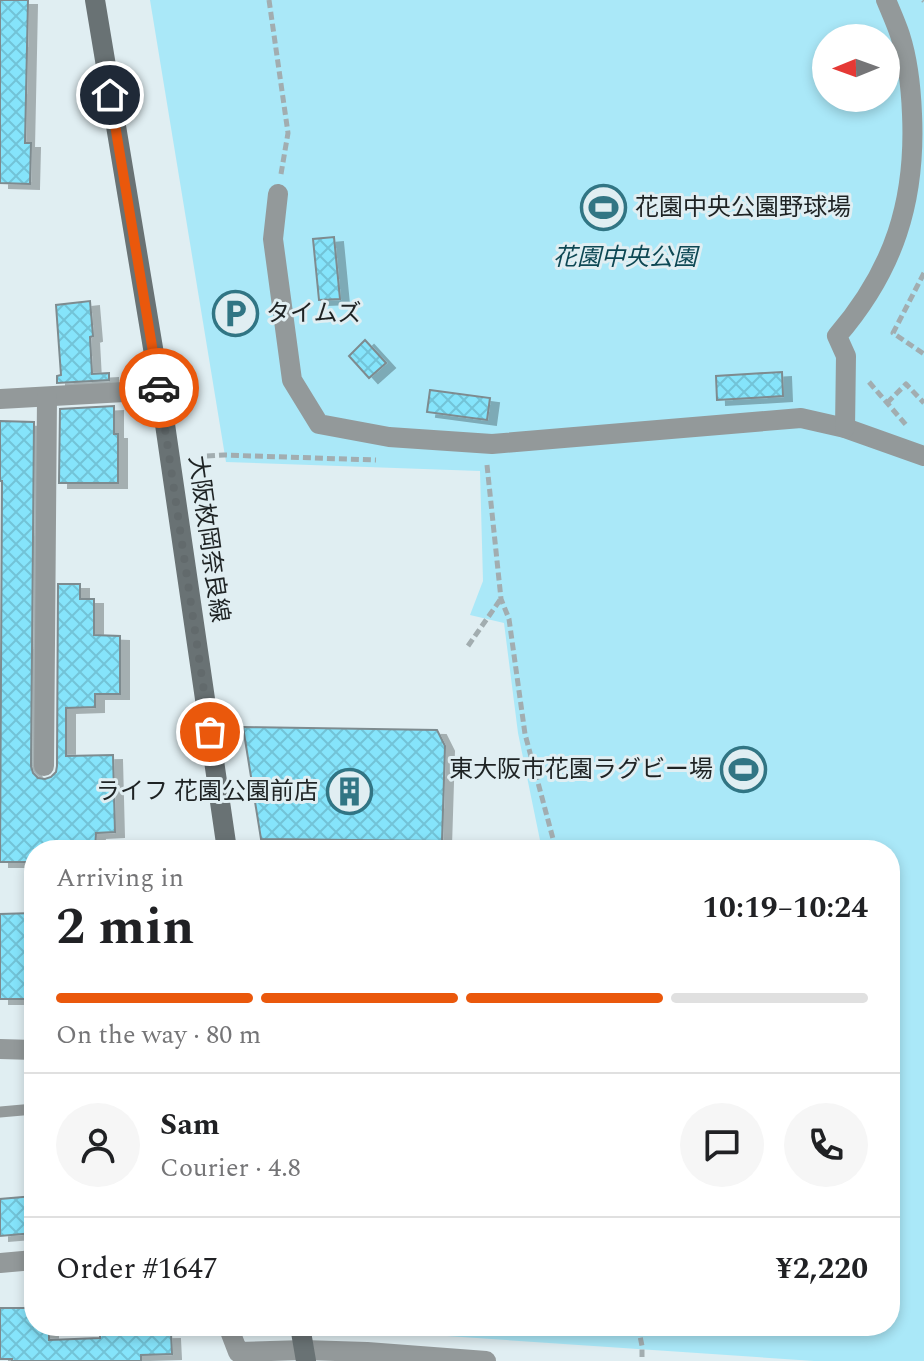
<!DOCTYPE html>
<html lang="en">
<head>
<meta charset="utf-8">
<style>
	:root { --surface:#fff; --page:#f6f6f6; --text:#202124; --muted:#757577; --line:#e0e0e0; --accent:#ea580c }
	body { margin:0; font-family:Spectral,"Noto Sans JP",serif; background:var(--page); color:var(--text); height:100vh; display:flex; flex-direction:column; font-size:30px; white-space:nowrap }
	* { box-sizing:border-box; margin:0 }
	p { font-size:26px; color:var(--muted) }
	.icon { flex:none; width:44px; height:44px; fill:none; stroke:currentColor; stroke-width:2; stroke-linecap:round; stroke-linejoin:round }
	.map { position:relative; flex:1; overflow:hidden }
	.panel { position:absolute; left:24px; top:840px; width:876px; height:496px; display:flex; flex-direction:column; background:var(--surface); border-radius:32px; box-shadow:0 4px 12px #0003 }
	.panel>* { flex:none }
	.needle { width:52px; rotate:269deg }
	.tools { position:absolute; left:812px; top:24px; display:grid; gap:16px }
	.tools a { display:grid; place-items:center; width:88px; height:88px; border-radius:50%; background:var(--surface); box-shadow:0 4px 12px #0003; font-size:40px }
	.pin { position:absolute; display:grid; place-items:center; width:68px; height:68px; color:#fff; margin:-34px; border:4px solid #fff; border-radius:50%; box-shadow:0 2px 8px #0007 }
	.courier { position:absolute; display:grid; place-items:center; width:80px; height:80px; margin:-40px; border:6px solid #ea580c; border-radius:50%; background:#fff; color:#222; box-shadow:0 2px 10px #0007 }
	.head em { font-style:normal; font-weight:700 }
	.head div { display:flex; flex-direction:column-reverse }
	.head { display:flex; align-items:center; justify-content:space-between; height:136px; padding:0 32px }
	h1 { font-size:52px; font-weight:700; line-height:60px }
	.bar { display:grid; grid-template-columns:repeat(4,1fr); gap:12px 8px; align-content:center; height:96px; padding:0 32px }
	.bar i { height:10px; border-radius:6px; background:var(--line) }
	.bar .on { background:var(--accent) }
	.bar p { grid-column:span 4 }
	.line { display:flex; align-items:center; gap:20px; padding:0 32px; border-top:2px solid var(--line) }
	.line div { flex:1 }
	.round { display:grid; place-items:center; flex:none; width:84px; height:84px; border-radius:42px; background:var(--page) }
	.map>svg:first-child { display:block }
	.park { fill:#aae8f8; fill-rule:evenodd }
	.building { fill:url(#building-cross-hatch); stroke:#7e8b8f; stroke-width:2; filter:url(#shadow) }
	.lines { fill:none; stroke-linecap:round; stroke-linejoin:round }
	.path { stroke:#a2adb0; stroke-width:5; stroke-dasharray:8 4; stroke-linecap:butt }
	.lane { stroke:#93999a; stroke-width:11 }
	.street { stroke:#93999a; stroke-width:20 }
	.secondary { stroke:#697274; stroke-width:20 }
	.done { stroke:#626a6c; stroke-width:8; stroke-dasharray:0 14.4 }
	.route { stroke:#ea580c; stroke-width:10 }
	.labels { text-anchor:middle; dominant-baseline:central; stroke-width:6; stroke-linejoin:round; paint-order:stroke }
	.poi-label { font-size:24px; fill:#1e2324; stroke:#e0eef2; text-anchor:start }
	.park-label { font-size:24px; font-style:italic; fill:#0e4854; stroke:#e0eef2 }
	.street-label { font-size:24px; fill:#1e2324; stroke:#e0eef2 }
</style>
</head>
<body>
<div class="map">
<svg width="924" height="1361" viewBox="0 0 924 1361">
	<defs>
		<pattern id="building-cross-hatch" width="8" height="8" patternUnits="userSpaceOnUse" patternTransform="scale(2)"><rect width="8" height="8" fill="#85e4fb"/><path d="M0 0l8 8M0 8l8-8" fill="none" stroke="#72c3d7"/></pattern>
		<filter id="shadow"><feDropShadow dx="9" dy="5" stdDeviation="0" flood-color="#0004"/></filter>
	</defs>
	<rect width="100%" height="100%" fill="#e0eef2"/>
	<path class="park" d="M150,0H924V1361H814L388,1332L387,1326H890V850H542L518,733L504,623L470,615L483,581L480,471L226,462ZM826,38H886V98H826Z"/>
	<g class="building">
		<polygon points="0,0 28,0 25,143 31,143 30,184 0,183"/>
		<polygon points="334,237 340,299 319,300 313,239"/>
		<polygon points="90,301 93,336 90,337 92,374 109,373 109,380 57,383 57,376 61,375 56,305"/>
		<polygon points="365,340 386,363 369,378 349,356"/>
		<polygon points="782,372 783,396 717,400 716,376"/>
		<polygon points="430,390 490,398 487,420 427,412"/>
		<polygon points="114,406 114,434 118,434 118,483 59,483 60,409"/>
		<polygon points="0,421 34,422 31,766 33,773 38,778 45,779 51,777 56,772 57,766 58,584 80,584 80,599 94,599 94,635 120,636 120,694 95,694 95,707 66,708 66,756 113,755 115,832 96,833 95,850 34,850 34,862 0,862 2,481 0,481"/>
		<polygon points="243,727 437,730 445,746 442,841 261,839"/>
		<polygon points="34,913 34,999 0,999 0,914"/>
		<polygon points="34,1196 34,1233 0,1236 0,1199"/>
		<polygon points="0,1308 34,1308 34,1326 49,1326 49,1340 100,1338 100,1335 171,1334 172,1354 141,1355 141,1361 12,1361 12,1359 0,1359"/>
	</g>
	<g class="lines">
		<g class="path">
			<polyline points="269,0 288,133 281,174"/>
			<polyline points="923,0 924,1"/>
			<polyline points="924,273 893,333 924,354"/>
			<polyline points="869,382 907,426"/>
			<polyline points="887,403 906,384 924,403"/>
			<polyline points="207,456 224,455 376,460"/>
			<polyline points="487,465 501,599 509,619 525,734 556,850"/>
			<polyline points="468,646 500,600"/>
			<polyline points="638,1326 642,1346 642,1357"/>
		</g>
		<g class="lane">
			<polyline points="31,1050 34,1085"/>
			<polyline points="0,1112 34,1109"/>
		</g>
		<g class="street">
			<polyline points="278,194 273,239 292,380 319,424 389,437 492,444 801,418 845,428 924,456"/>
			<polyline points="0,399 160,390"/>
			<path d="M845,428L846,356L837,336C894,270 916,201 912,114C911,88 908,60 900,35C896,23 891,12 886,0"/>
			<polyline points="44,766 47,397"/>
			<polyline points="0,1049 34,1050"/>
			<polyline points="0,1263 34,1260"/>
			<polyline points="228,1326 238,1352 304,1350 367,1352 486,1361"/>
		</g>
		<g class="secondary">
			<polyline points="95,0 160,390 227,850"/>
			<polyline points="300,1326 306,1361"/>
		</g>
	</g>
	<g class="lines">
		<polyline class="done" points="159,388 210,732"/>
		<polyline class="route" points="110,95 159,388"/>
	</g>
	<defs>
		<symbol id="stadium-ring" viewBox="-11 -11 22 22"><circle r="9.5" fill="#e0eef2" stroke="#317584" stroke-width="1.5"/><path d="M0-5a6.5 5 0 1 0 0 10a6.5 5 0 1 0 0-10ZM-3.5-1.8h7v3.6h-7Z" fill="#317584"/></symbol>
		<symbol id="parking-ring" viewBox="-11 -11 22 22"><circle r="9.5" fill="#e0eef2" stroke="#317584" stroke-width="1.5"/><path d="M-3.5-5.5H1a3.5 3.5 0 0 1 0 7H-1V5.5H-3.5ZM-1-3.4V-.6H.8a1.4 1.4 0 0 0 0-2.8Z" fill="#317584"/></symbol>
		<symbol id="building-ring" viewBox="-11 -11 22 22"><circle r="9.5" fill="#e0eef2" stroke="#317584" stroke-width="1.5"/><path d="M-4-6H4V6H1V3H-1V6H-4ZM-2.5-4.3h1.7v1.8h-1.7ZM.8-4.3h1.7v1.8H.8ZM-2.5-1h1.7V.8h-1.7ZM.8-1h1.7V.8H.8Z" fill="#317584"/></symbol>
	</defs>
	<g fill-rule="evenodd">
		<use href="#stadium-ring" x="578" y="182" width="51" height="51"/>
		<use href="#parking-ring" x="210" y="288" width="51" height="51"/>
		<use href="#stadium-ring" x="718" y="744" width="51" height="51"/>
		<use href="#building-ring" x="324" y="766" width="51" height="51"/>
	</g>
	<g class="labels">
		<g class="poi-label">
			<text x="635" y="208">花園中央公園野球場</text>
			<text x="266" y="314">タイムズ</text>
			<text x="713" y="770" text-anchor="end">東大阪市花園ラグビー場</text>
			<text x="318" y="792" text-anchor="end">ライフ 花園公園前店</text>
		</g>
		<g class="park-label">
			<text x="625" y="258">花園中央公園</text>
		</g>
		<g class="street-label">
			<text transform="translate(208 539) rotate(82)">大阪枚岡奈良線</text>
		</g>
	</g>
</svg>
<div class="tools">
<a><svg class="needle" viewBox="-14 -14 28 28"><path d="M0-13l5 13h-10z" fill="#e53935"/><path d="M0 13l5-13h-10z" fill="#757577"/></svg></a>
</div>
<div class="pin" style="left:210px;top:732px;background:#ea580c"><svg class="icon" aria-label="bag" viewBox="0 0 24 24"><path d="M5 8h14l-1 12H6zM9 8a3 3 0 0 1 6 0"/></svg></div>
<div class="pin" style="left:110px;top:95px;background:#1f2937"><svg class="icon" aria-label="home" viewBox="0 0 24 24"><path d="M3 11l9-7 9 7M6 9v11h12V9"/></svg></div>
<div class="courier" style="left:159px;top:388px"><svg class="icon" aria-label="car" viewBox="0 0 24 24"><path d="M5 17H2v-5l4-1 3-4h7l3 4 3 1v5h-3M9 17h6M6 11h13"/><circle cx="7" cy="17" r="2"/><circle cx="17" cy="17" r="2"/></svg></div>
<section class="panel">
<div class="head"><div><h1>2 min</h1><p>Arriving in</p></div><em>10:19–10:24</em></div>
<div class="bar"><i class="on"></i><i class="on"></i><i class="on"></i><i></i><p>On the way · 80 m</p></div>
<div class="line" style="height:144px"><a class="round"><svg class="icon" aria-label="person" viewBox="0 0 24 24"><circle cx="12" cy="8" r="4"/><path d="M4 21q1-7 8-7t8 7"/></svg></a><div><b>Sam</b><p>Courier · 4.8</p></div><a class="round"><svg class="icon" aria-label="chat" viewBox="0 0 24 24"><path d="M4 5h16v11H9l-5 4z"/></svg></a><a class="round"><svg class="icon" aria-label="phone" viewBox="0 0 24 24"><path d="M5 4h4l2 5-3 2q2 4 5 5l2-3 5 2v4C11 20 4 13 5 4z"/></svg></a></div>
<div class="line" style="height:104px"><div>Order #1647</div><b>¥2,220</b></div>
</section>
</div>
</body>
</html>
